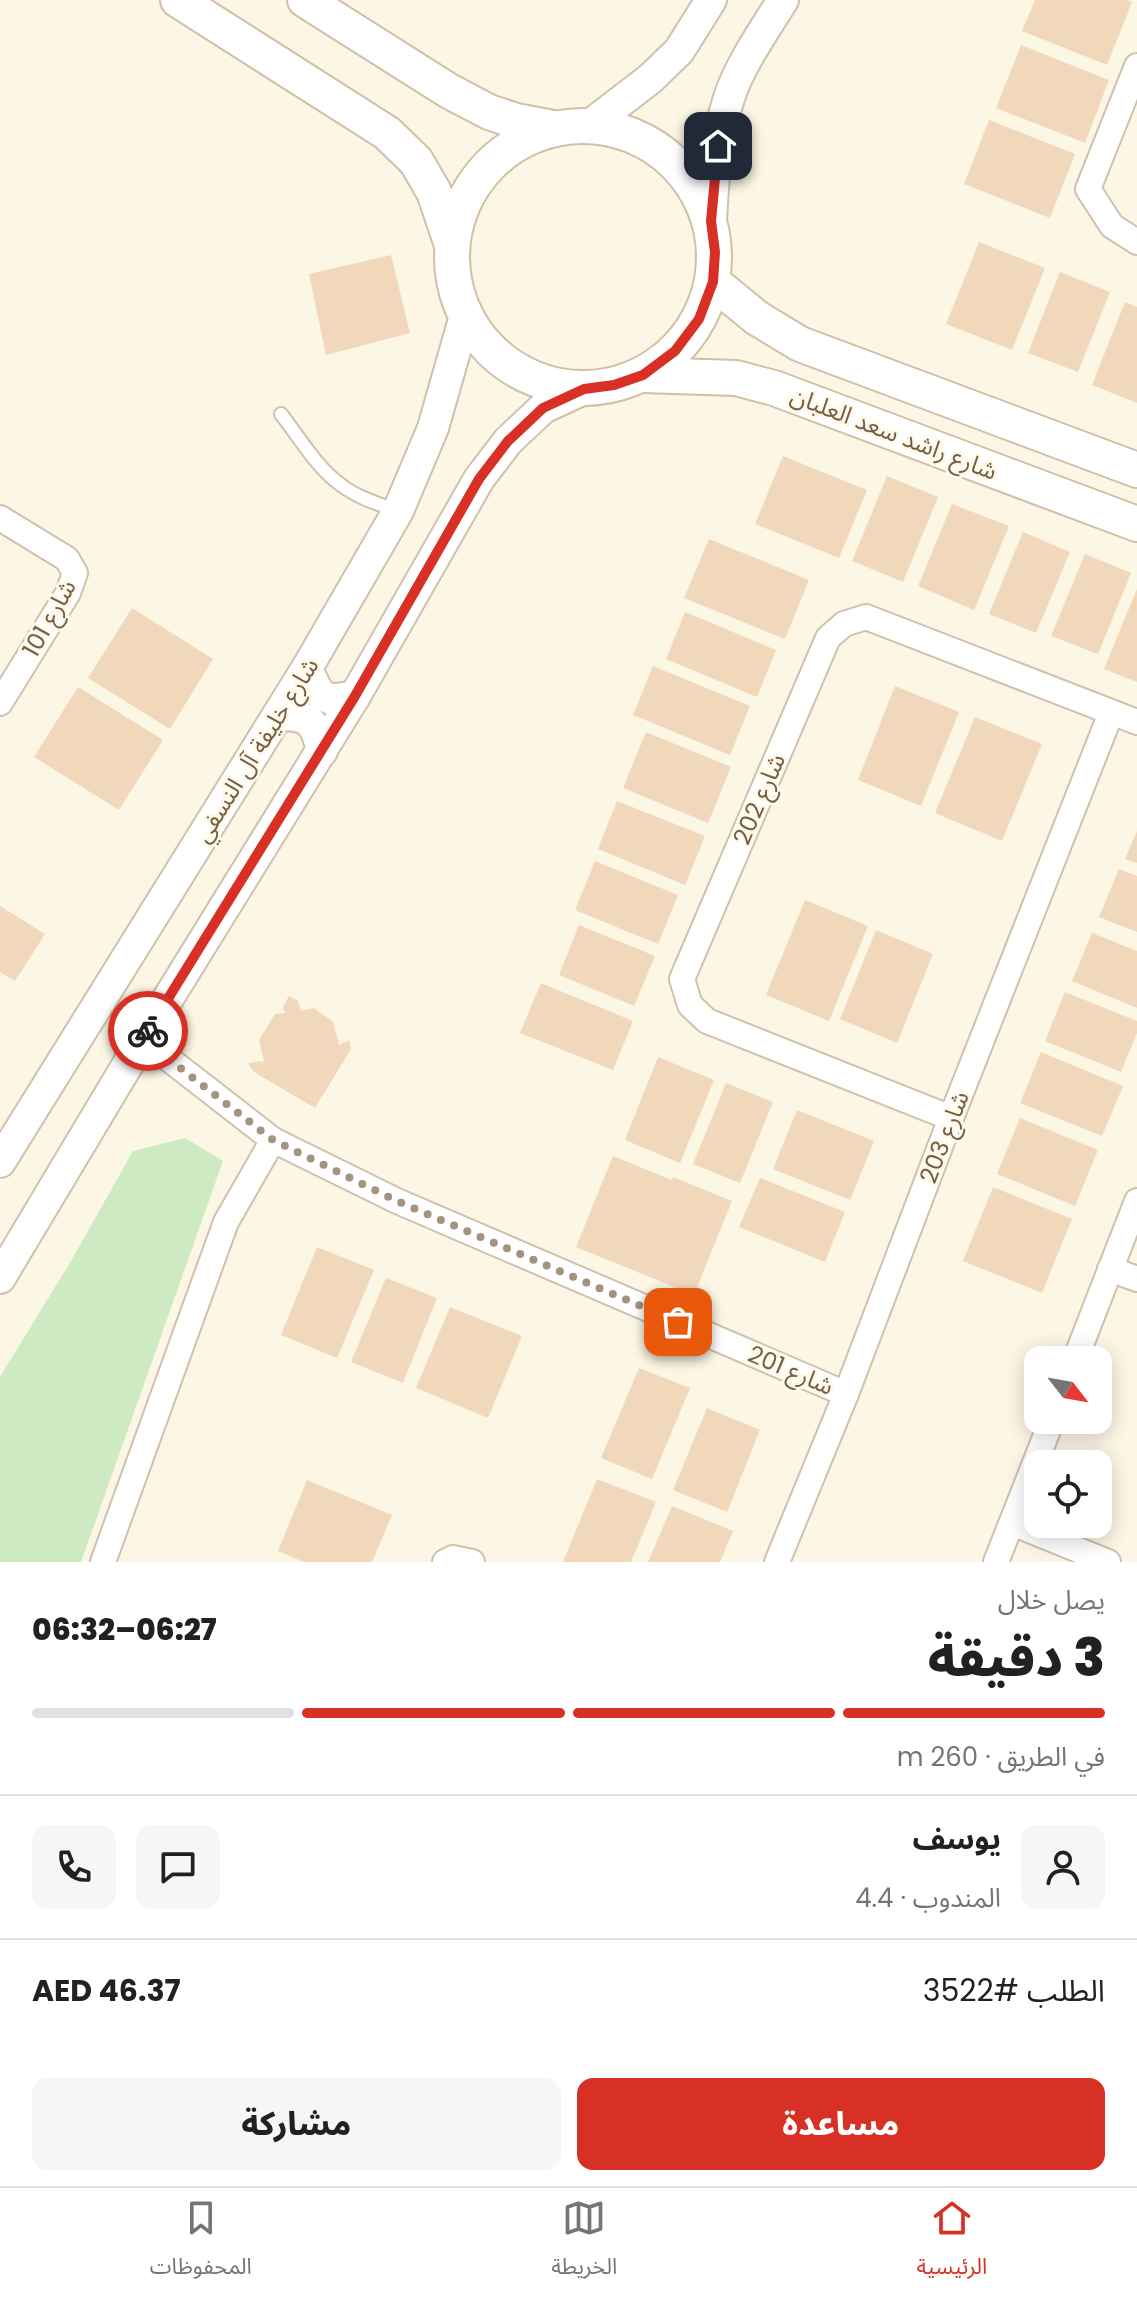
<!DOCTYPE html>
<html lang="ar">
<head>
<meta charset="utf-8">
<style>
	:root { --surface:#fff; --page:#f6f6f6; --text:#202124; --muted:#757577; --line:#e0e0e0; --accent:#d93025 }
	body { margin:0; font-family:Poppins,"Noto Sans Arabic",sans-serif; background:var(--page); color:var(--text); direction:rtl; height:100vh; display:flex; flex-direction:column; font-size:30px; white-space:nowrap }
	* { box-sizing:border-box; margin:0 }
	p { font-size:26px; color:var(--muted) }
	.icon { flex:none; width:44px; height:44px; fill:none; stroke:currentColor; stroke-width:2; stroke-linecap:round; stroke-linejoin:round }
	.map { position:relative; height:1562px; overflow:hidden; direction:ltr }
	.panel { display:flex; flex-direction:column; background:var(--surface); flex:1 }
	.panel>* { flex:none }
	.needle { width:52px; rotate:121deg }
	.tools { position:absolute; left:1024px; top:1346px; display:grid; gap:16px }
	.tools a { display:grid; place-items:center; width:88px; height:88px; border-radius:16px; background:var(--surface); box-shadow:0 4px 20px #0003; font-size:40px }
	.pin { position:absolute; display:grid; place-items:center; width:68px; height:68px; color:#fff; margin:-34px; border-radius:16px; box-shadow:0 4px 12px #0006 }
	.courier { position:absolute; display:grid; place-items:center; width:80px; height:80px; margin:-40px; border:6px solid #d93025; border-radius:50%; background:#fff; color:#222; box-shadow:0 2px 10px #0007 }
	.headline em { font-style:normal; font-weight:800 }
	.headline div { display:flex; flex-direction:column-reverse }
	.headline { display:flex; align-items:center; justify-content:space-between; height:136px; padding:0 32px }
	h1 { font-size:52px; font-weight:800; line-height:60px }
	.bar { display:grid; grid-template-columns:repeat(4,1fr); gap:12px 8px; align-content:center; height:96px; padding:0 32px }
	.bar i { height:10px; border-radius:6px; background:var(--line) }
	.bar .active { background:var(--accent) }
	.bar p { grid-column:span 4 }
	.line { display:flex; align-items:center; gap:20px; padding:0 32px; border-top:2px solid var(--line) }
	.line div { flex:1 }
	.round { display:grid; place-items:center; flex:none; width:84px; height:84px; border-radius:16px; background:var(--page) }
	.cta { display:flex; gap:16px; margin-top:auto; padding:16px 32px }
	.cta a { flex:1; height:92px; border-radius:16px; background:var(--accent); color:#fff; font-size:32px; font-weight:800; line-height:92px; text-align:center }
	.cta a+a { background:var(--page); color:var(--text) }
	.tab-bar { display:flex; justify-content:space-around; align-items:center; height:112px; border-top:2px solid var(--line); background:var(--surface); font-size:22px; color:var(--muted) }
	.tab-bar a { display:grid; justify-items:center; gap:4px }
	.tab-bar .active { color:var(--accent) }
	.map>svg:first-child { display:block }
	.green { fill:#cdeac2 }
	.building { fill:#f2d8bb }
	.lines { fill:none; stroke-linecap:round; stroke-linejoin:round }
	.service-casing { stroke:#d0c1ad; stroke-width:16 }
	.minor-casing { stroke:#d0c1ad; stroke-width:28 }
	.tertiary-casing { stroke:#d0c1ad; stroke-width:34 }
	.secondary-casing { stroke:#d1bfa7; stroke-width:38 }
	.service { stroke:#fff; stroke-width:12 }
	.minor { stroke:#fff; stroke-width:24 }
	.tertiary { stroke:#fff; stroke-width:30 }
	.secondary { stroke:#fff; stroke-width:34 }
	.done { stroke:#a4937f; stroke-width:8; stroke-dasharray:0 14.4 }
	.route { stroke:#d93025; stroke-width:10 }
	.labels { text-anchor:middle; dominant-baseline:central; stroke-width:6; stroke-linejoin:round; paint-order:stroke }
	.street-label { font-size:24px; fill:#755e49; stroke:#fff9ea }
</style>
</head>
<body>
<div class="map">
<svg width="1137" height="1562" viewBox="0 0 1137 1562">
	<rect width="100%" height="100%" fill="#fcf6e4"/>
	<polygon class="green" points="185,1138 223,1161 81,1562 0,1562 0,1377 71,1261 133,1151"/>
	<g class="building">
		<polygon points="1035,0 1127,0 1132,2 1107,65 1022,31"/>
		<polygon points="1021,45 1109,80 1085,143 996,108"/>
		<polygon points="989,120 1075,154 1050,218 964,184"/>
		<polygon points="979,242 1045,268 1012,350 946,324"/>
		<polygon points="391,255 410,333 326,355 309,274"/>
		<polygon points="1060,272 1110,292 1078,372 1028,353"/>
		<polygon points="1125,302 1137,307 1137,403 1092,385"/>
		<polygon points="783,456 867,490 839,558 755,524"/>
		<polygon points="887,476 938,497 903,582 852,561"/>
		<polygon points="952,504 1009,526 974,610 918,586"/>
		<polygon points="1023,532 1070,552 1036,633 989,614"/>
		<polygon points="709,539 809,580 785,639 684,598"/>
		<polygon points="1085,554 1131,573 1098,654 1051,636"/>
		<polygon points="1137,589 1137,682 1104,669"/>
		<polygon points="132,608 213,659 170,729 88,678"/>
		<polygon points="685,612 776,650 757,697 666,659"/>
		<polygon points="653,666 750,706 730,755 633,715"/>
		<polygon points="895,686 959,712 921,806 858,780"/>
		<polygon points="78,687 163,740 119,810 34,757"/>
		<polygon points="975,717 1042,744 1002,841 935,813"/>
		<polygon points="646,732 731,767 708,823 623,788"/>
		<polygon points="617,801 705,836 685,885 598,849"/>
		<polygon points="1137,831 1137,863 1125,859"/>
		<polygon points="595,861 678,895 658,944 575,910"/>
		<polygon points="1119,869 1137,876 1137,932 1099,917"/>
		<polygon points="805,900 868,926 829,1021 766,995"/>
		<polygon points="0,906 45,934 15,981 0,972"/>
		<polygon points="579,925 655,956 634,1006 559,975"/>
		<polygon points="876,930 933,954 897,1043 840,1019"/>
		<polygon points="1092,933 1137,951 1137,1008 1072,981"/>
		<polygon points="541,983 633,1021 613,1070 520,1033"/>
		<polygon points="1065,992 1137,1021 1137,1033 1121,1072 1045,1041"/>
		<polygon points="289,996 298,1001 301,1011 314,1008 333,1022 339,1045 349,1040 351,1049 315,1108 254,1072 248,1063 264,1061 259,1040 275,1014 285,1013 283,1007"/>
		<polygon points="1041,1052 1123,1086 1102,1136 1020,1103"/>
		<polygon points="658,1057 714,1080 680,1163 625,1140"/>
		<polygon points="726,1083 773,1102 740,1183 693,1164"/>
		<polygon points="797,1110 874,1141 850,1200 773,1169"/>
		<polygon points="1020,1118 1098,1150 1075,1206 997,1174"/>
		<polygon points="613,1156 672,1180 673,1177 732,1201 694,1295 576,1247"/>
		<polygon points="760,1178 845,1212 825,1262 739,1227"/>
		<polygon points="993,1187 1072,1219 1042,1293 963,1261"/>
		<polygon points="317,1247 374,1270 337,1358 281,1335"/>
		<polygon points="386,1278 437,1298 403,1383 351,1362"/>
		<polygon points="450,1307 522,1336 488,1418 416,1388"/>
		<polygon points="639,1368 690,1388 652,1479 601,1458"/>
		<polygon points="707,1408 760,1430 727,1512 673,1490"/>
		<polygon points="597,1479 656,1502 631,1562 563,1562"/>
		<polygon points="307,1480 392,1515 372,1562 304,1562 278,1551"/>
		<polygon points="672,1506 733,1531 720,1562 648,1562"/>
	</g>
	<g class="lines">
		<defs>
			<path id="service" d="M281,414C299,437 317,468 341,485C358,498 379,504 398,511"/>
			<g id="minor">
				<polyline points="1137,66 1088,189 1112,226 1137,242"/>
				<polyline points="0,518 67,559 75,573 68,593 0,703"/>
				<polyline points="143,1039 273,1140 397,1201 846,1394"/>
				<polyline points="951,1118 707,1021 690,1005 682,979 828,638 844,624 866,617 1137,722"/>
				<polyline points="1110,1269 1137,1279"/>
				<polyline points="1075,1360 1137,1201"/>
				<polyline points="1012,1523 1108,1562"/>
				<polyline points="103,1562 226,1222 273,1140"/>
				<polyline points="445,1562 453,1558 472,1562"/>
				<polyline points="777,1562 846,1394 951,1118 1111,713"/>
				<polyline points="996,1562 1052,1420"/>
			</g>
			<g id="tertiary">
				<polyline points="590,125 650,79 679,51 711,0"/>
				<path d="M711,221C713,180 716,138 729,98C739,66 765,29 783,0"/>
				<path d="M307,668C320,698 321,703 355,696"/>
				<path d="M278,715C310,715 315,721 322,751"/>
				<polyline points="0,1162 307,668 398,511 433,428 465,316"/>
				<polyline points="0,1278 143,1039 355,696 479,479 508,441 543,408 584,389"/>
			</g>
			<g id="secondary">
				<polyline points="178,0 387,133 416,161 434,192 452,245"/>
				<polyline points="305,0 449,91 489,112 516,121 553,128"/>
				<circle cx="583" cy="257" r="131"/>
				<polyline points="713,282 757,318 800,344 1137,470"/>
				<polyline points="643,375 736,378 774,388 1137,524"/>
			</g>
		</defs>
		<use href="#service" class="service-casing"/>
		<use href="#minor" class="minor-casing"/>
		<use href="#tertiary" class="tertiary-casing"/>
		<use href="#secondary" class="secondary-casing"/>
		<use href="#service" class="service"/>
		<use href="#minor" class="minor"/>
		<use href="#tertiary" class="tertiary"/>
		<use href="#secondary" class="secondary"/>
	</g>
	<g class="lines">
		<polyline class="done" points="148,1031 143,1039 273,1140 397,1201 678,1322"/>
		<polyline class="route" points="148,1031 355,696 479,479 508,441 543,408 584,389 614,385 643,375 675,351 699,319 713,282 715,252 711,221 718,146"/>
	</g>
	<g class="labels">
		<g class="street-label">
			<text transform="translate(894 433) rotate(21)">شارع راشد سعد العلبان</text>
			<text transform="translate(49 618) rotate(-61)">شارع 101</text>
			<text transform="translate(256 750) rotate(-58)">شارع خليفة آل النسفي</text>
			<text transform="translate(759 799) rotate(-67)">شارع 202</text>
			<text transform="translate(944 1137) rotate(-69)">شارع 203</text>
			<text transform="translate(791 1370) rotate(23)">شارع 201</text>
		</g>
	</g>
</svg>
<div class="tools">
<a><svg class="needle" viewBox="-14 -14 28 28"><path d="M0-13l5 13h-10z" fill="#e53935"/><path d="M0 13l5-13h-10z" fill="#757577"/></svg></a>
<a><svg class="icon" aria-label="locate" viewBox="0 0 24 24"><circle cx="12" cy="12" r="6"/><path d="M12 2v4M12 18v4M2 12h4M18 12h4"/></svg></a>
</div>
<div class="pin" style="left:678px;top:1322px;background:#ea580c"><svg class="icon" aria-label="bag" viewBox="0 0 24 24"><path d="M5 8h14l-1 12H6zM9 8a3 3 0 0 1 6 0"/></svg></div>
<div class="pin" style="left:718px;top:146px;background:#1f2937"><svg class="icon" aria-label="home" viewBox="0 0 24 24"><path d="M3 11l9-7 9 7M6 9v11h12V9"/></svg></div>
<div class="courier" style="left:148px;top:1031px"><svg class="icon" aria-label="bike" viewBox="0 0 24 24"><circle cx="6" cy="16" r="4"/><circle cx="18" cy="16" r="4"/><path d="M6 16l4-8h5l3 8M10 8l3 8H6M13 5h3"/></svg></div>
</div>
<section class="panel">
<div class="headline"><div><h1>3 دقيقة</h1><p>يصل خلال</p></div><em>06:27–06:32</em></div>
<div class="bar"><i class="active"></i><i class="active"></i><i class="active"></i><i></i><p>في الطريق · 260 m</p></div>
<div class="line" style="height:144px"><a class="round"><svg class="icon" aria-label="person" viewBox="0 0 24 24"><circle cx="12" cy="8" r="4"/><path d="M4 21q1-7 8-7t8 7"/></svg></a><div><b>يوسف</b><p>المندوب · 4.4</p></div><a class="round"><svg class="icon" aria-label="chat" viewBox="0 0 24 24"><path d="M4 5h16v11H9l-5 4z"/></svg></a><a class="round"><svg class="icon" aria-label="phone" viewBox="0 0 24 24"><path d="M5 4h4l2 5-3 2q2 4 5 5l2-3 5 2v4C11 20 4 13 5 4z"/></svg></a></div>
<div class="line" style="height:104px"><div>الطلب #3522</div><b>AED 46.37</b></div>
<div class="cta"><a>مساعدة</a><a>مشاركة</a></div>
</section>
<nav class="tab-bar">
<a class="active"><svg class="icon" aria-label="home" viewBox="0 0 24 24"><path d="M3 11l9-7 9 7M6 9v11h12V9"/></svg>الرئيسية</a>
<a><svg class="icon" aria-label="map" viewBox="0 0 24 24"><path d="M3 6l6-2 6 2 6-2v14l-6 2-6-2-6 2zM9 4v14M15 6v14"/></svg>الخريطة</a>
<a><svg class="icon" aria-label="saved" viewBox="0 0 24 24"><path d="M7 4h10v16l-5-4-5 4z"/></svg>المحفوظات</a>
</nav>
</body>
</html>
